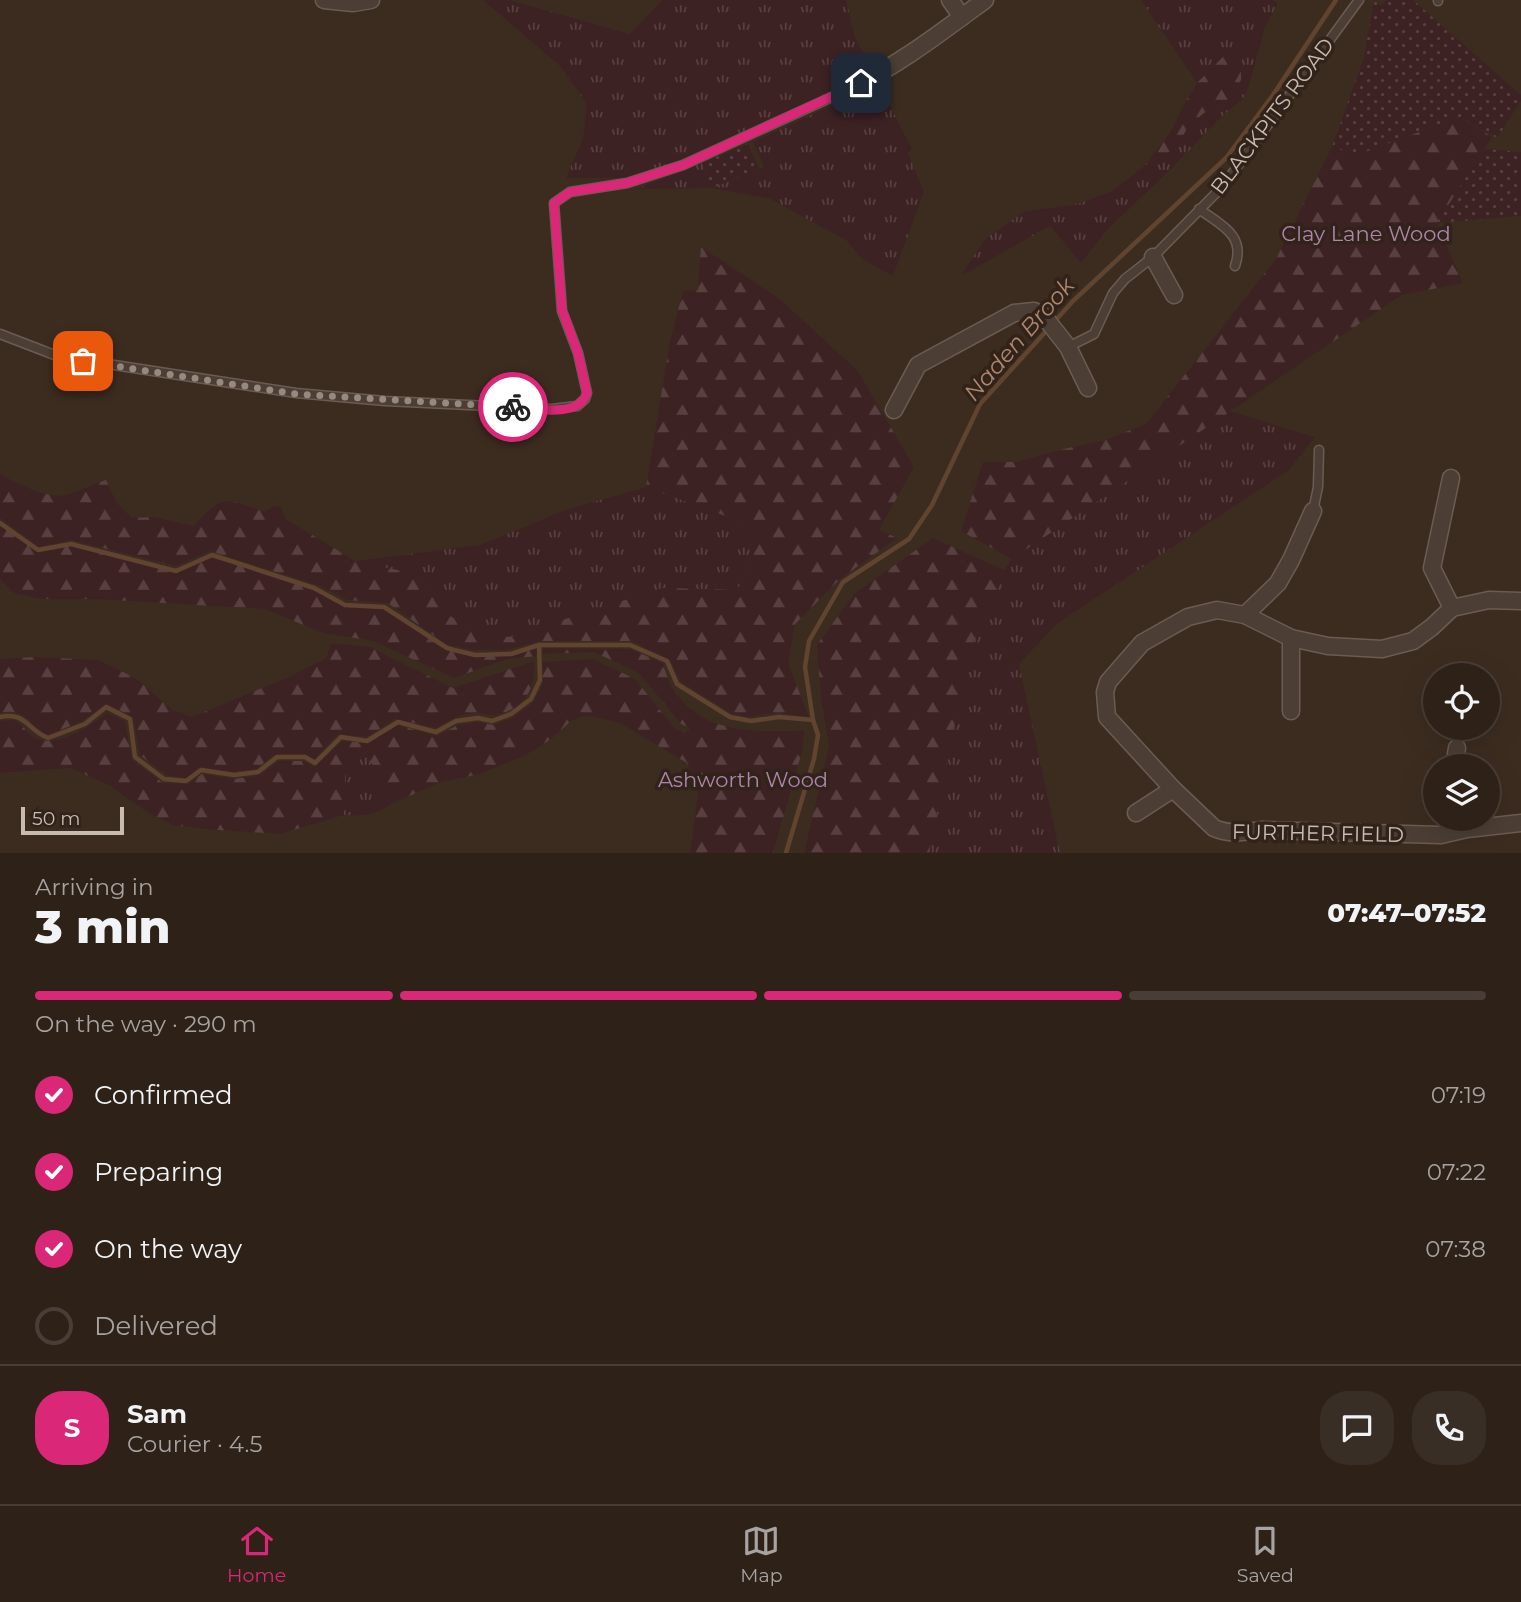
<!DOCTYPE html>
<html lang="en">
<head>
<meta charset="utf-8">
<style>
	:root { --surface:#2d2118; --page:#392e25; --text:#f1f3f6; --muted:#a7a3a2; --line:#483e37; --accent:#db2777 }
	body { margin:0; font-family:Montserrat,sans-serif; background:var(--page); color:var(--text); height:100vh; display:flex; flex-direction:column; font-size:26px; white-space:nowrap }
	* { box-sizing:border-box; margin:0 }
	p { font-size:23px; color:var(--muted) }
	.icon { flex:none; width:38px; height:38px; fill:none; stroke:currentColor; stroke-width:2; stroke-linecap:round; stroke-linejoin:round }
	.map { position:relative; height:853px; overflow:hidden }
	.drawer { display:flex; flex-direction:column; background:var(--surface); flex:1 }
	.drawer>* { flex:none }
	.buttons { position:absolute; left:1423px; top:663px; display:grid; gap:14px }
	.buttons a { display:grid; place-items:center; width:77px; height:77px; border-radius:50%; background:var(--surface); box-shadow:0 7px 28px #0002,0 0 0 2px var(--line); font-size:35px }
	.scale { position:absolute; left:21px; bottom:18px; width:103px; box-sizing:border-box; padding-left:7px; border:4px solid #c8bbaf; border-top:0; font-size:19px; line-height:24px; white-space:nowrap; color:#c8bbaf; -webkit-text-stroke:5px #31231a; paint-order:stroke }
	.pin { position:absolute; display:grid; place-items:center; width:60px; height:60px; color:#fff; margin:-30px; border-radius:14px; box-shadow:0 4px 10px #0006 }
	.courier { position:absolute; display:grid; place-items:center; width:70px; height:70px; margin:-35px; border:5px solid #db2777; border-radius:50%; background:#fff; color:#222; box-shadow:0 2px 9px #0007 }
	.headline em { font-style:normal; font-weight:800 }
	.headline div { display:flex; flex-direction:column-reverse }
	.headline { display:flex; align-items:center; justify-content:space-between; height:119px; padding:0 35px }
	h1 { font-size:46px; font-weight:800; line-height:52px }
	.bar { display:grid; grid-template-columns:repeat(4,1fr); gap:10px 7px; align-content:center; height:84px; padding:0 35px }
	.bar i { height:9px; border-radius:5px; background:var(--line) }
	.bar .selected { background:var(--accent) }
	.bar p { grid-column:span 4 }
	.line { display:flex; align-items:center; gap:18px; padding:0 35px; border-top:2px solid var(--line) }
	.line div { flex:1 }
	.round { display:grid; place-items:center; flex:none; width:74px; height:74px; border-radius:28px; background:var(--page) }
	ol { padding:0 35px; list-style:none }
	li { display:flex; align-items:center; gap:21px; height:77px }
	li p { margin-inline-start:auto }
	li .icon { padding:7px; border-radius:50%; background:var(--accent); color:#fff; stroke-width:4 }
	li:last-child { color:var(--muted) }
	li i { width:38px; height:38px; border:4px solid var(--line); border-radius:50% }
	.dock { display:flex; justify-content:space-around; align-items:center; height:98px; border-top:2px solid var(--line); background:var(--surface); font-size:19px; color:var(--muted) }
	.dock a { display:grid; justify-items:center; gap:4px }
	.dock .selected { color:var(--accent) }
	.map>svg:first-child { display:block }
	.grass { fill:url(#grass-tufts) }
	.forest { fill:url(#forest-firs) }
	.park { fill:url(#park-dots) }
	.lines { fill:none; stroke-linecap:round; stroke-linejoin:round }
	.stream { stroke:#61442f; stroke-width:4.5 }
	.service-casing { stroke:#6a5c52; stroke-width:11 }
	.minor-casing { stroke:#6a5c52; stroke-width:19 }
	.service { stroke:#4c3e34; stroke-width:8 }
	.minor { stroke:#4c3e34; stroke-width:16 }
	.done { stroke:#97897d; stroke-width:7; stroke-dasharray:0 12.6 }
	.route { stroke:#db2777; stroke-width:9 }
	.labels { text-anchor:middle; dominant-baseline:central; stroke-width:7; stroke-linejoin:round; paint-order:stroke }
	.street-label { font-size:21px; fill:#c8bbaf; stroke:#31231a }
	.park-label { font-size:21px; fill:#af84ad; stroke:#31231a }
	.water-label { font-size:23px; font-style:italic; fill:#ae876e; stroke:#31231a }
</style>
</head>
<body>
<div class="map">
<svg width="1521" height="853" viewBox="0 0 1521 853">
	<defs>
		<pattern id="grass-tufts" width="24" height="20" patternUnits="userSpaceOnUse" patternTransform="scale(1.75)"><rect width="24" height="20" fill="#3d2224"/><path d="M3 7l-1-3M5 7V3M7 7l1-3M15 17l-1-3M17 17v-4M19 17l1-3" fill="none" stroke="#584041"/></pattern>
		<pattern id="forest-firs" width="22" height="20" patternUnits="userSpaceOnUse" patternTransform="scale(1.75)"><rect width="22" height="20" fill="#3d2224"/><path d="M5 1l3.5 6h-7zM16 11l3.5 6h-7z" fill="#584041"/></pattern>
		<pattern id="park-dots" width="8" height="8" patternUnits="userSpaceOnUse" patternTransform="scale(1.75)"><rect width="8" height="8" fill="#3d2224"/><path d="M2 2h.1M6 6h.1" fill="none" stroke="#584041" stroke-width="1.8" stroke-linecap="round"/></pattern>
	</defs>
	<rect width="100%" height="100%" fill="#3c2c20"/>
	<g class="grass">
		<polygon points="483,0 510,0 630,34 662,0 846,0 855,37 873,73 687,159 656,171 626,178 566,178 583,138 587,104 561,67"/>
		<polygon points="1141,0 1272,0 1278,3 1265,27 1249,86 1242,100 1221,117 1172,168 1106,231 1081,263 1050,226 961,276 985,239 1024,212 1078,204 1114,190 1145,165 1175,148 1188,125 1204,113 1224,104 1227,53 1197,83"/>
		<polygon points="865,90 871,100 884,94 912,149 908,153 924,192 893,276 862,259 846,240 770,199 712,188 636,189 702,163 713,188 764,167 753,142"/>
		<polygon points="1230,411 1315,437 1289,470 1058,623 1019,664 1060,853 929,853 968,654 1004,570 1012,559"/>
		<path d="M646,487L742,522C753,550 754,564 737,590L663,588L509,637L477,632L445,613L434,592L411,573L355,561L480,545L565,510Z"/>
		<path d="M367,752L391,804C374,816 363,816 344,815L345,771Z"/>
	</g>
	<g class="forest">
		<polygon points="1227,53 1241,56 1241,80 1224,104 1204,113 1189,125 1176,148 1145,165 1172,130 1183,106 1197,83"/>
		<polygon points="1459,117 1492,137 1437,223 1463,283 1402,295 1012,559 961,531 983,462 1016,462 1055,451 1105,440 1146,424 1276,259 1332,147 1357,155"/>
		<path d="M701,247L780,299L858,371L914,467L879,530L897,538L840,579L795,624L788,663L809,717L777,713L748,717L732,714L681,682L670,660L631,641H540L507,650H473L447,645L388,603L347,600L320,586L210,551L176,566L71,540L39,547L0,518V474C15,482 47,499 64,495C78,492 92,484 106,480L117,503L132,518L153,517L194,526C225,491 225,499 266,512L272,507L280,506L286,519L355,561L411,573L434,592L445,613L477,632L509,637L663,588L737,590C754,565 753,550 742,522L646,487L670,341L683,291L698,290Z"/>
		<polygon points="0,525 38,552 71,546 177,573 213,557 314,590 344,606 383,609 446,650 475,656 512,654 537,647 536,656 507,659 454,678 373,641 323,633 265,609 95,599 41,599 14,593 0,579"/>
		<polygon points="933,538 1004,570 968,654 929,853 804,853 829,746 821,698 817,645 854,594"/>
		<path d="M331,643L370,647L453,688L534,661C536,689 524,711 493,715C488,716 483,713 477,713C462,713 449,720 437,728L395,719L367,737L338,734L315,759L305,754L274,755L256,769L233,772L200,767L186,778L166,775L140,755L133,717L107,704L82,721L48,735C27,726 27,707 0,713V659L34,657L99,660L137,679L171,709L192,717L291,676L326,658Z"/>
		<path d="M543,648L630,649L663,663C666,672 668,682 673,689C704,736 754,731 804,731L803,748L773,853H690L698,794L687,763L620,723L586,715L571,721L551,739L526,755L480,774L441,782L391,804L366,752L345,772L344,815L280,834L204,829L173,825L147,812L110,786L71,768L0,773V721C21,717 19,725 32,736C52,751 91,726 107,713L125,721L132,760L163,783L188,784L202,774L235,779L260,775L278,761H304L315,767L342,741L369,743L398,725L437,736L458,725L478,722L493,725L512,718L534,702L543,682L542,662L593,659L635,679L675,729L686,733L690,728L681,724L639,673L594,652L543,654Z"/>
	</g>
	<g class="park">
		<polygon points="1374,0 1381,6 1386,0 1413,0 1521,95 1521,101 1497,138 1459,117 1357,155 1332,147 1364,57"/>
		<polygon points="748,144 759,169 712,188 702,163"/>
		<polygon points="1484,149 1521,152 1521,216 1437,223"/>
	</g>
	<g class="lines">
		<g class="stream">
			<polyline points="1054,322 1073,301 1226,158 1273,95 1336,0"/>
			<polyline points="0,523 38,550 71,544 176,571 212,555 314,588 345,605 384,607 447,648 454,650 475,655 511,654 539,645 630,645 667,661 677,684 730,717 751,721 779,717 813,720"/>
			<path d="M0,717C26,711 27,730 48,738L85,724L106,707L130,719L135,757L164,779L186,781L201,770L234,775L258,772L277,757H305L315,763L341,737L367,741L398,722L436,732L456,721L478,718L492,721L511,714L531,699L540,680L539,645"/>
			<polyline points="786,853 814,759 818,735 813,720 805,667 809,641 843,582 909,539 932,505 980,404 1049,328"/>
		</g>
		<defs>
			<g id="service">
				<polyline points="1438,0 1438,1"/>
				<path d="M1199,209C1221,225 1246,235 1235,266"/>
				<polyline points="0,334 65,359 101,363 296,393 385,401 552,409 577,406 585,399 587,393 578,353 562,311 554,203 570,192 627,183 683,165 845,91"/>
				<polyline points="1068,347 1094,334 1113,293 1125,279 1153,257 1223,186 1359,0"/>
				<polyline points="1313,511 1318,487 1319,450"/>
			</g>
			<g id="minor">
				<polyline points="324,0 353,3 371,0"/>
				<polyline points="950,0 962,17"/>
				<path d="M845,91C896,67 939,34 985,0"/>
				<polyline points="1153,257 1174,295"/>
				<polyline points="894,410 918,365 1014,313 1034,311 1043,315 1068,347 1088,388"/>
				<polyline points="1451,478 1432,568 1452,608"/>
				<path d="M1521,601L1489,600L1452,608L1432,627L1413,641L1382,649L1328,646L1291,638L1245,615L1217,610L1188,617L1142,643L1108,682L1105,692L1107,717L1173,789L1214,828C1230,835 1245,832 1262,830L1441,835L1467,829L1521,823"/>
				<polyline points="1245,615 1278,583 1291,560 1313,511"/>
				<polyline points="1291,638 1291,711"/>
				<polyline points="1454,766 1457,748"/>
				<polyline points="1136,813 1173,789"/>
			</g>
		</defs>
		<use href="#service" class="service-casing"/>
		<use href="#minor" class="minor-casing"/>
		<use href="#service" class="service"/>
		<use href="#minor" class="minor"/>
	</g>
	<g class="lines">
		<polyline class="done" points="83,361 296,394 513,407"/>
		<path class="route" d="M513,407C533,408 579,419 587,393L578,353L562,310L554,203L570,192L627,183L683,165L861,83"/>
	</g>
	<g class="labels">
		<g class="street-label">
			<text transform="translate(1272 116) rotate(-53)">BLACKPITS ROAD</text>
			<text transform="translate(1318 833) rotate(1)">FURTHER FIELD</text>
		</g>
		<g class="park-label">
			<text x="1366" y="233">Clay Lane Wood</text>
			<text x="743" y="779">Ashworth Wood</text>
		</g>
		<g class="water-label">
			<text transform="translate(1019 339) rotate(-49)">Naden Brook</text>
		</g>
	</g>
</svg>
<div class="buttons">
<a><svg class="icon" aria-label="locate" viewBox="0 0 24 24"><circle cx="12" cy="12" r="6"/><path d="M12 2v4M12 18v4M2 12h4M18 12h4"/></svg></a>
<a><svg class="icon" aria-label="layers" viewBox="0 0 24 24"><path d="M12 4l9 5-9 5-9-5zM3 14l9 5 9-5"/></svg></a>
</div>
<div class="scale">50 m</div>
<div class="pin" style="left:83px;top:361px;background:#ea580c"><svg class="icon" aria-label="bag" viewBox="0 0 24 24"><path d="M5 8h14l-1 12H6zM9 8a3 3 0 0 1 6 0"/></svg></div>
<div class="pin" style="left:861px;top:83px;background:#1f2937"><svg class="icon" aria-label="home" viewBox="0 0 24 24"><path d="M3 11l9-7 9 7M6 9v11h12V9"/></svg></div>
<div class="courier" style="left:513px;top:407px"><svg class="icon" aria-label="bike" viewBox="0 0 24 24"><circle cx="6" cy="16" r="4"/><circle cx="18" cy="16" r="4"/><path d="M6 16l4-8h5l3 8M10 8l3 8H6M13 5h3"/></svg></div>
</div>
<section class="drawer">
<div class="headline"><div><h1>3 min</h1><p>Arriving in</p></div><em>07:47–07:52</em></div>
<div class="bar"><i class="selected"></i><i class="selected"></i><i class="selected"></i><i></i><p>On the way · 290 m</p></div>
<ol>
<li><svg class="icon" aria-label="check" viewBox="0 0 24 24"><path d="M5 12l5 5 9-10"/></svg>Confirmed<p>07:19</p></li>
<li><svg class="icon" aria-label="check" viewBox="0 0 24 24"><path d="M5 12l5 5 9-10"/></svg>Preparing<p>07:22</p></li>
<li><svg class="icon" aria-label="check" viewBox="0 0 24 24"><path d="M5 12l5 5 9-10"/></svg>On the way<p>07:38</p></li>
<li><i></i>Delivered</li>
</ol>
<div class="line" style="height:126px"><b class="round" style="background:var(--accent);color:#fff">S</b><div><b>Sam</b><p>Courier · 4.5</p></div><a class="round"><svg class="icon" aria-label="chat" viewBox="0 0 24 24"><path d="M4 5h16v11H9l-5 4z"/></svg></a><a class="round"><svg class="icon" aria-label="phone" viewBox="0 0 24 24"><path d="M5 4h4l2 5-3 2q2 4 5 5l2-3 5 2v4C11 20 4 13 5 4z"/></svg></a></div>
</section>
<nav class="dock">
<a class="selected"><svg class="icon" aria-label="home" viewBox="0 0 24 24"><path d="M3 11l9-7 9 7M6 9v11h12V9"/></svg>Home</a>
<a><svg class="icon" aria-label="map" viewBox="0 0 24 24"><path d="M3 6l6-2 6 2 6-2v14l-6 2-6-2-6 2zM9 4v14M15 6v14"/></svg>Map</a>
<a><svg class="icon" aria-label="saved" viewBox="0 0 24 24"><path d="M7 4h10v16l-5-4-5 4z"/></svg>Saved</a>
</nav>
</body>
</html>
